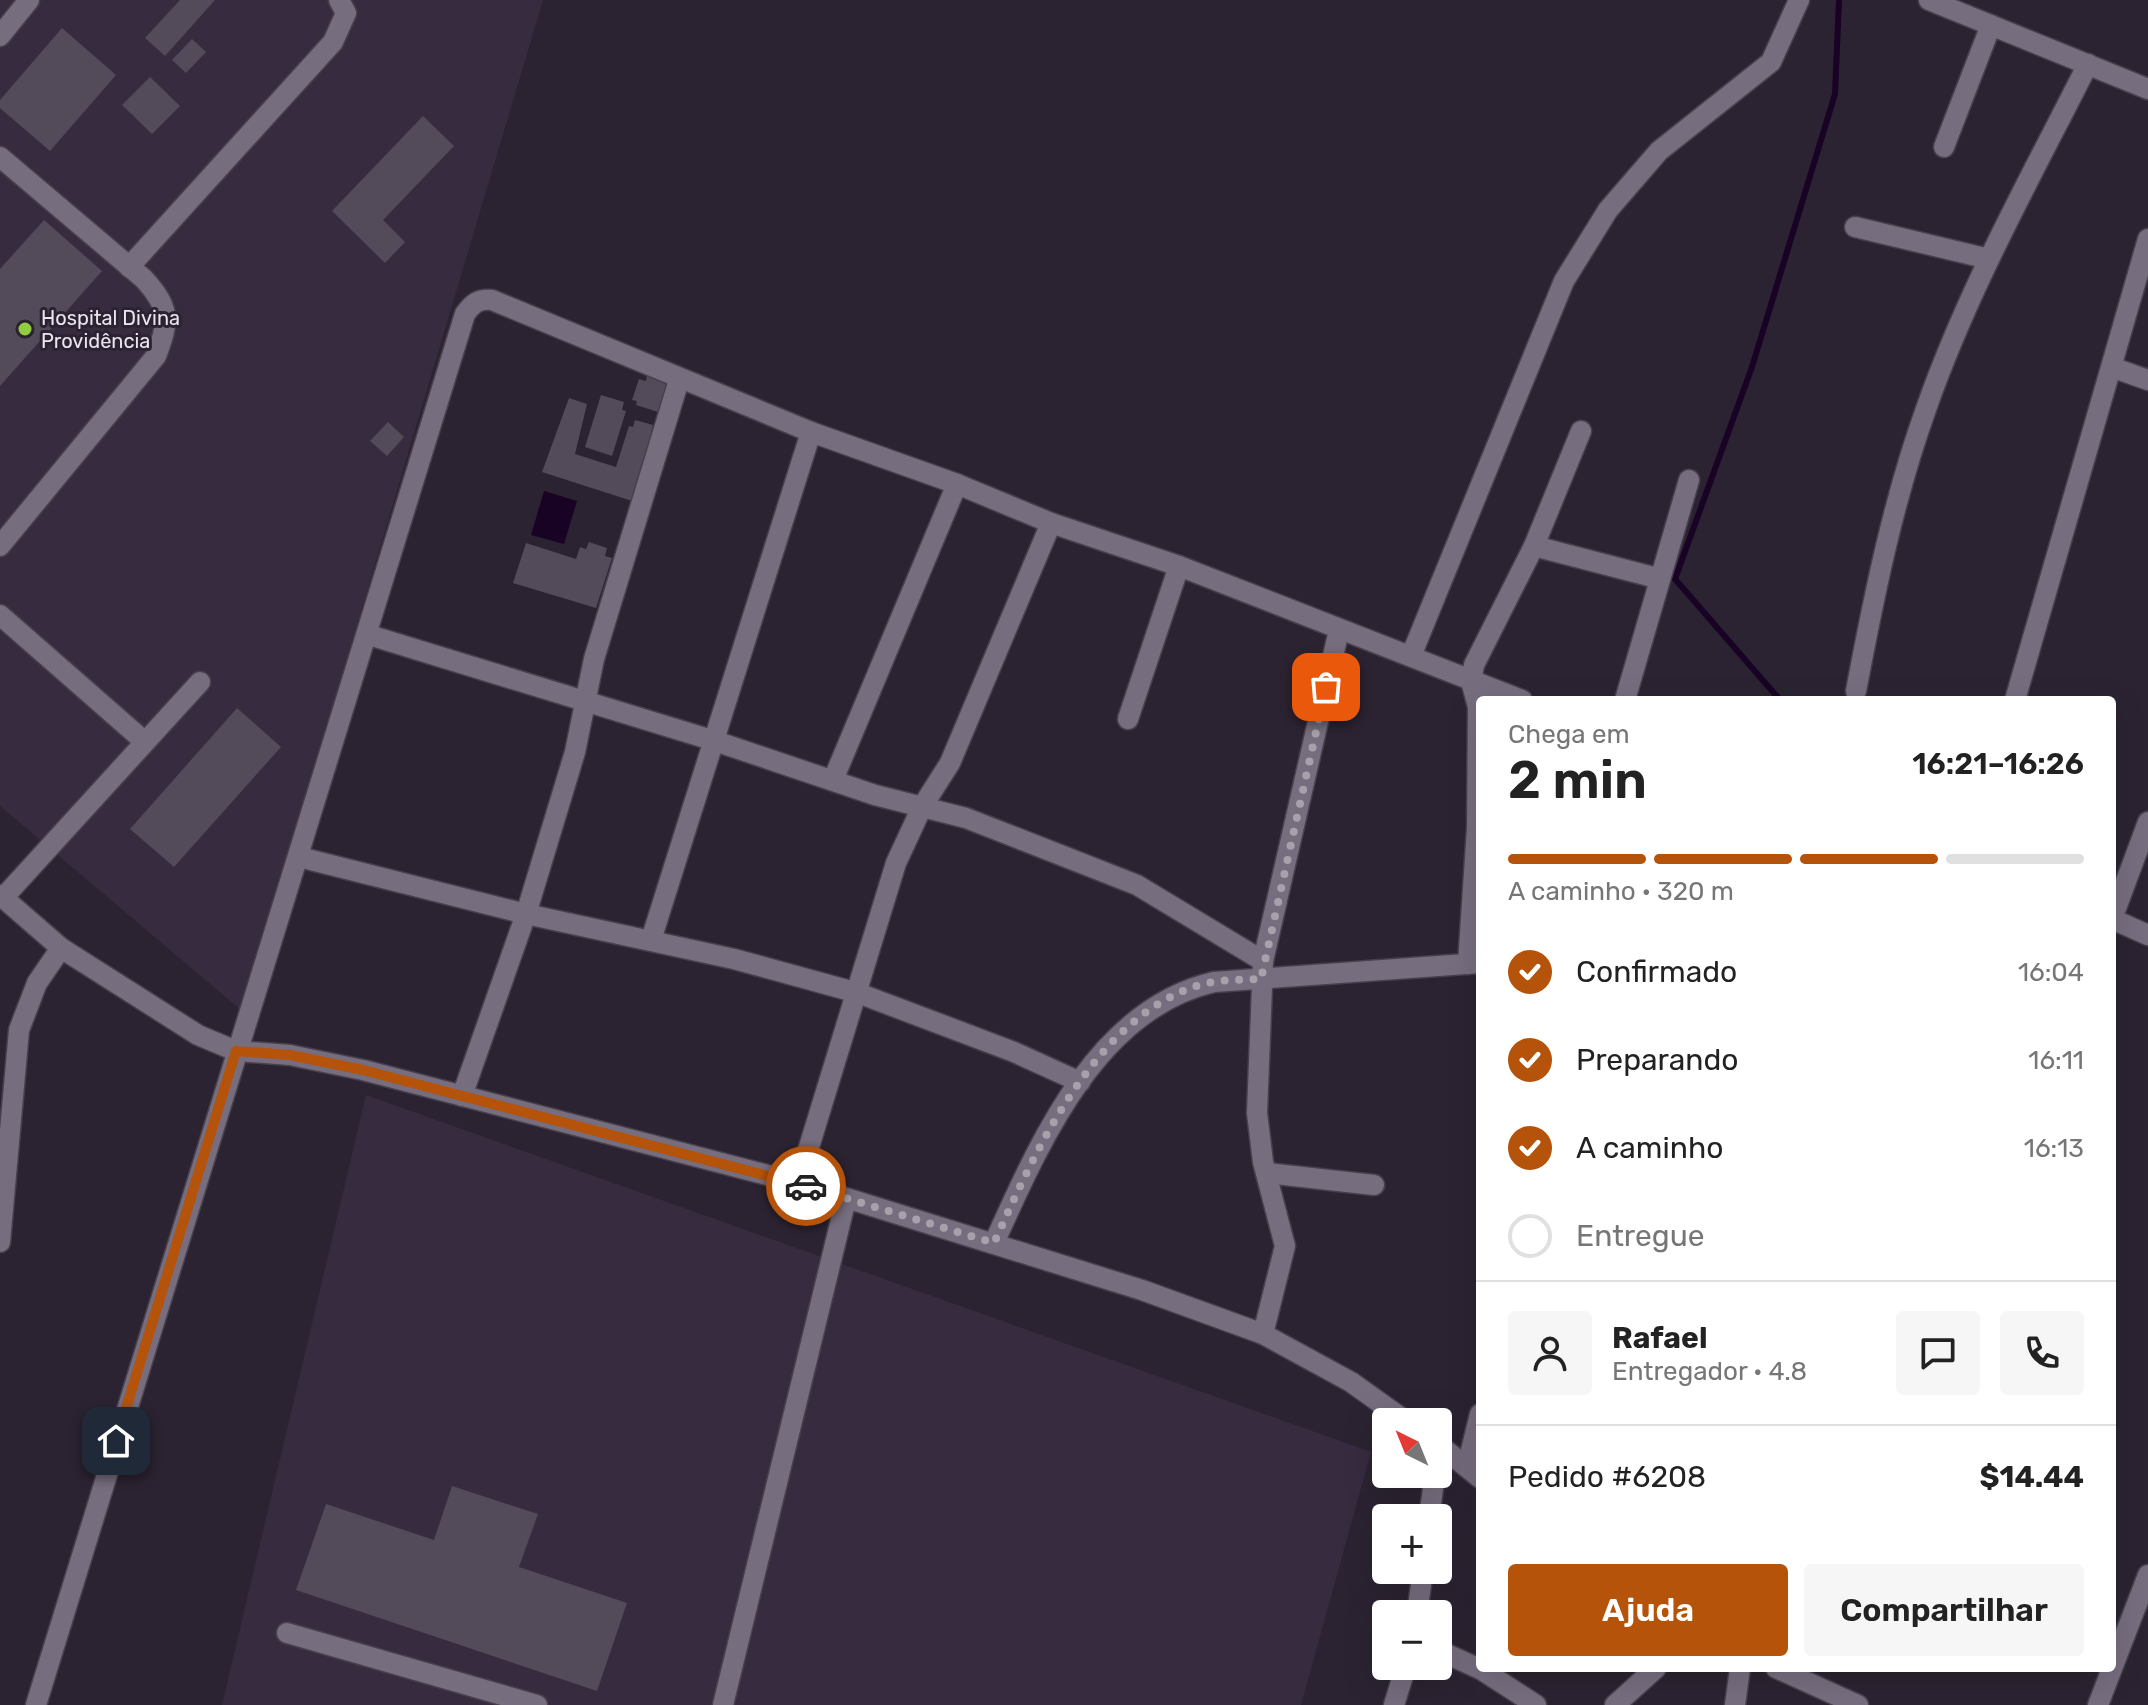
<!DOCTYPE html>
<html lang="pt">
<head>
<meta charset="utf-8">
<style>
	:root { --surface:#fff; --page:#f6f6f6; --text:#222; --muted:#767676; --line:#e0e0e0; --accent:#b45309 }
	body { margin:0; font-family:Rubik,sans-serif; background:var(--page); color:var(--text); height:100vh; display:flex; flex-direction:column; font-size:30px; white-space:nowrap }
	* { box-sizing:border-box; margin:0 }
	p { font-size:26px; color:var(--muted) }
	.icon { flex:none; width:44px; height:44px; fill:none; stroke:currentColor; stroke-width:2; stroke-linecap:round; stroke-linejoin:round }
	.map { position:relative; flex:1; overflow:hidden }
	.side { position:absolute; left:1476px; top:696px; width:640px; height:976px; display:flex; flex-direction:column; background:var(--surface); border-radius:8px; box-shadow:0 8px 32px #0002 }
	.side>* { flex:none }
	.needle { width:52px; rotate:317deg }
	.tools { position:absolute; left:1372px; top:1408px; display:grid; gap:16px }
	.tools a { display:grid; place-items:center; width:80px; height:80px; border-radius:8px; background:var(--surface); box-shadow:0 8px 32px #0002; font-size:40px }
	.pin { position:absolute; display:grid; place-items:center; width:68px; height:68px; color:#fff; margin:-34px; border-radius:16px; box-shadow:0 4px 12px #0006 }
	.courier { position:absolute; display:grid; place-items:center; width:80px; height:80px; margin:-40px; border:6px solid #b45309; border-radius:50%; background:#fff; color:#222; box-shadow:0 2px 10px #0007 }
	.summary em { font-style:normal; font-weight:600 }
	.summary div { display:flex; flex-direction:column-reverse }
	.summary { display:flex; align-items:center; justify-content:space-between; height:136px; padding:0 32px }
	h1 { font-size:52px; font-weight:600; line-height:60px }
	.bar { display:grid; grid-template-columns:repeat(4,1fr); gap:12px 8px; align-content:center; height:96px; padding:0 32px }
	.bar i { height:10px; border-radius:6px; background:var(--line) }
	.bar .active { background:var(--accent) }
	.bar p { grid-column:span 4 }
	.line { display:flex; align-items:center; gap:20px; padding:0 32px; border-top:2px solid var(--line) }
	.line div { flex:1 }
	.round { display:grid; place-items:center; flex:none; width:84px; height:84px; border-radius:8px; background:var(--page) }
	ol { padding:0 32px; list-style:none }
	li { display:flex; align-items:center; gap:24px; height:88px }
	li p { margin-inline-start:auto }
	li .icon { padding:8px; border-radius:50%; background:var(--accent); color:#fff; stroke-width:4 }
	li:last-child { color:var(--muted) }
	li i { width:44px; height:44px; border:4px solid var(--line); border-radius:50% }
	.action { display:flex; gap:16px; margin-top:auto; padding:16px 32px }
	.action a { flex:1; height:92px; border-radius:8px; background:var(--accent); color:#fff; font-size:32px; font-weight:600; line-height:92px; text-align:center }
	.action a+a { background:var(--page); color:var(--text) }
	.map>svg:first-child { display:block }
	.built { fill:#372c3f }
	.water { fill:#180325 }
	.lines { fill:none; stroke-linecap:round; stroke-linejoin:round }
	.stream { stroke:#180325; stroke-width:6 }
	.building { fill:#534a5a }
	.minor-casing { stroke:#47404c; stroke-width:23 }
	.minor { stroke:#766d7e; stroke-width:20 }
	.done { stroke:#a7a1ac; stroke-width:8; stroke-dasharray:0 14.4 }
	.route { stroke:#b45309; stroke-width:10 }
	.poi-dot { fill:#90cd40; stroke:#2b2331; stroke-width:3 }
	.labels { text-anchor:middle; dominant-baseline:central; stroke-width:6; stroke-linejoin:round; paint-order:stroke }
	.poi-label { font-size:20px; fill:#eae5ef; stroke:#2b2331; text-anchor:start }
</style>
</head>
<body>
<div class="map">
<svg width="2148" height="1705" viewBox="0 0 2148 1705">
	<rect width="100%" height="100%" fill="#2b2331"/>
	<g class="built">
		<polygon points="0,0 543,0 242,1011 0,806"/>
		<polygon points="366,1095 1371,1452 1301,1705 222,1705"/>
	</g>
	<polygon class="water" points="544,491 577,501 564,544 531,535"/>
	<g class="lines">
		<polyline class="stream" points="1780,700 1675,579 1752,367 1835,94 1839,0"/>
	</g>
	<g class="building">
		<polygon points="180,0 215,0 165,56 145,38"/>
		<polygon points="62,28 116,75 50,151 0,108 0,100"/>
		<polygon points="192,39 206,52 186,73 172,60"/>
		<polygon points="150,77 180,106 152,134 122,105"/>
		<polygon points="423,116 454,146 383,220 405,242 385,263 332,211"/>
		<polygon points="44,220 102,271 0,386 0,269"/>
		<polygon points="647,375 671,383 661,413 636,405 637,401 632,400 639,379 646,381"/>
		<polygon points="601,395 624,402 622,410 626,411 612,456 585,447"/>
		<polygon points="569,398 587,404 575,454 616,467 629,426 633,427 635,420 653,425 651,433 654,434 632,501 542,472"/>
		<polygon points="388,422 404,437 387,456 370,441"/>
		<polygon points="589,542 607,548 605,556 612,558 596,608 513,583 526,543 576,559 580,547 586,549"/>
		<polygon points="237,708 281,747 174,867 130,829"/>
		<polygon points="452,1486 538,1514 519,1567 627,1603 597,1691 296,1590 326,1504 434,1540"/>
	</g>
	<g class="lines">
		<defs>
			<g id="minor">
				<polyline points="1929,0 2148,89"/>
				<polyline points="0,36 29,0"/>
				<polyline points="1944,147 1991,25"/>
				<path d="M0,157L144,279C170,308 170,320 156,356L0,546"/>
				<polyline points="1855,227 1989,259"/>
				<polyline points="129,267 333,42 346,13 339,0"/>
				<polyline points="2114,368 2148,380"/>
				<polyline points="1534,546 1657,578"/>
				<polyline points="0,615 145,742"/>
				<polyline points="369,635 715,741 875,795 966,818 1137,885 1263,961"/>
				<polyline points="1411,656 1564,281 1608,210 1659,151 1771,62 1799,0"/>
				<path d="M1856,691C1874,596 1893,501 1926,409C1968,289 2031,177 2088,64"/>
				<polyline points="1625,700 1689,480"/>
				<polyline points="2015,700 2148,239"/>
				<polyline points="1128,719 1179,566"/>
				<polyline points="833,780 957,484"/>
				<polyline points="299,857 526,914 734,959 858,993 1014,1052 1080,1082"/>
				<polyline points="0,895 61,948 198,1035 236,1051 290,1055 363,1070 798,1183 1142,1290 1263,1334 1351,1382 1407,1422"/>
				<polyline points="3,898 200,682"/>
				<polyline points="2112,919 2148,822"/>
				<polyline points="2112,919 2148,935"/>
				<polyline points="651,940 811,432"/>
				<polyline points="1468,964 1477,828 1478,707 1471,681 1474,665 1534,546 1581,431"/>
				<polyline points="462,1096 526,914 575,752 594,659 679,380"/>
				<polyline points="1267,1173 1374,1185"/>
				<polyline points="798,1183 896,863 922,807 950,763 1051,523"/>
				<polyline points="0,1242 19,1030 37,983 61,948"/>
				<path d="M994,1243C1039,1144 1096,1009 1214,982L1480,963"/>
				<polyline points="1263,1334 1285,1246 1263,1162 1257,1113 1263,961 1339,630"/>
				<polyline points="1438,1444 1480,1478"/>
				<polyline points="1467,1467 1480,1414"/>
				<polyline points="1429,1518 1435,1474"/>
				<polyline points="1417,1614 1423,1570"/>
				<polyline points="287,1633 537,1705"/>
				<polyline points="1438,1650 1482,1670 1536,1705"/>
				<polyline points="1776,1668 1858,1705"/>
				<path d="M36,1705L465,314C473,303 478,299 492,300L811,432L957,484L1051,523L1179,566L1522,700"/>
				<polyline points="723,1705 846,1199"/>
				<polyline points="1394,1705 1406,1666"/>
				<polyline points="1615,1705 1656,1668"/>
				<polyline points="1735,1705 1740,1668"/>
				<polyline points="2098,1705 2148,1575"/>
			</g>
		</defs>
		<use href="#minor" class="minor-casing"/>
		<use href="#minor" class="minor"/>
	</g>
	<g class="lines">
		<path class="done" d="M806,1186L994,1243C1035,1152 1095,1016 1200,985C1220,979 1241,980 1261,979L1326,687"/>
		<polyline class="route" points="116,1441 236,1051 290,1055 363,1070 806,1186"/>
	</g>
	<circle class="poi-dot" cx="25" cy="329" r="8"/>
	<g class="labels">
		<g class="poi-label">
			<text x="41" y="318">Hospital Divina<tspan x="41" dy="23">Providência</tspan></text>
		</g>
	</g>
</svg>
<div class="tools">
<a><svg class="needle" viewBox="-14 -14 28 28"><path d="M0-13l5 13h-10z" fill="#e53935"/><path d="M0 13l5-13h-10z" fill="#767676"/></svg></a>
<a>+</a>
<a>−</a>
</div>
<div class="pin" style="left:1326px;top:687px;background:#ea580c"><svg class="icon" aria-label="bag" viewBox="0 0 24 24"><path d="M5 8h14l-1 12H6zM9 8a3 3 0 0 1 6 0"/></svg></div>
<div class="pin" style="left:116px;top:1441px;background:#1f2937"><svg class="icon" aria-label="home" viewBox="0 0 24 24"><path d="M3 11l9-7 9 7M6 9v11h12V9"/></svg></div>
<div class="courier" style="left:806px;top:1186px"><svg class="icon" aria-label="car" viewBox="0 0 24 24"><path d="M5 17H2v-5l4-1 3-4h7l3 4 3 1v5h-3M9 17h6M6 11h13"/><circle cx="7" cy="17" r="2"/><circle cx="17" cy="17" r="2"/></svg></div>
<section class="side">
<div class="summary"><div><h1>2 min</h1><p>Chega em</p></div><em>16:21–16:26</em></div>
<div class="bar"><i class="active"></i><i class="active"></i><i class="active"></i><i></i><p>A caminho · 320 m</p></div>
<ol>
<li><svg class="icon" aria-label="check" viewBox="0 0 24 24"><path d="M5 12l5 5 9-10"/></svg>Confirmado<p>16:04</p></li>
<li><svg class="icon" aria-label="check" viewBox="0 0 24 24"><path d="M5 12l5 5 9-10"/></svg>Preparando<p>16:11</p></li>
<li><svg class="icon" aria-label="check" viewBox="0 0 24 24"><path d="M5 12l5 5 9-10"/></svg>A caminho<p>16:13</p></li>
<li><i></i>Entregue</li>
</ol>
<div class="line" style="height:144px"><a class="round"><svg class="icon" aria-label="person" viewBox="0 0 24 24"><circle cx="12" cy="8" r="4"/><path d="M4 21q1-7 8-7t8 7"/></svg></a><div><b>Rafael</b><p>Entregador · 4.8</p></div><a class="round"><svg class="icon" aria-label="chat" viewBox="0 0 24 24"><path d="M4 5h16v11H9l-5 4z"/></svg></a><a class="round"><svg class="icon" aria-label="phone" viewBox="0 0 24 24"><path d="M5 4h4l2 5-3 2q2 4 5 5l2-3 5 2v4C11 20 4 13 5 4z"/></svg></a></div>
<div class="line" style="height:104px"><div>Pedido #6208</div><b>$14.44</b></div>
<div class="action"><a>Ajuda</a><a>Compartilhar</a></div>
</section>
</div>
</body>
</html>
